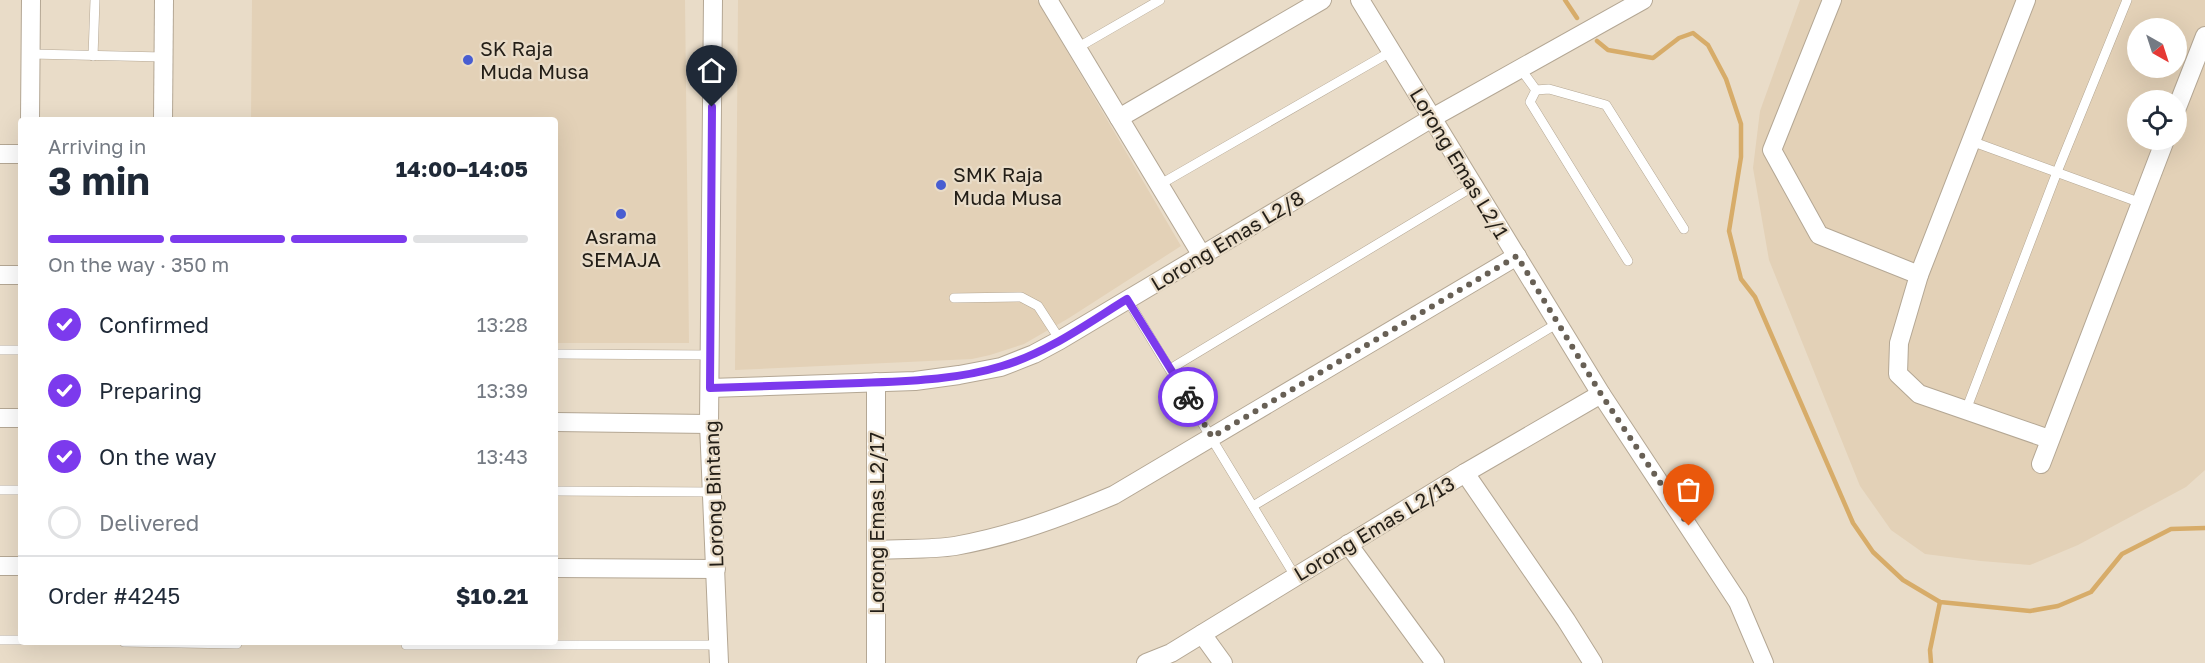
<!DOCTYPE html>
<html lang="en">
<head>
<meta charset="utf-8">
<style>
	:root { --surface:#fff; --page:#f6f6f7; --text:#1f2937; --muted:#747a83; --line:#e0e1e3; --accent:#7c3aed }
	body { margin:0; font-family:"Golos Text",sans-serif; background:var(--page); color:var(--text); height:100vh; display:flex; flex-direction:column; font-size:22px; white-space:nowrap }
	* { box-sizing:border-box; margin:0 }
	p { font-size:20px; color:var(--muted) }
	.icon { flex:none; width:33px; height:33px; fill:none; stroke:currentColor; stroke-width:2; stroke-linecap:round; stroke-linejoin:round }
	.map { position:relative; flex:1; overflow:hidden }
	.side { position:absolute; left:18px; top:117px; width:540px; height:528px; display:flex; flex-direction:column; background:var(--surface); border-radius:6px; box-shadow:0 6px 24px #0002 }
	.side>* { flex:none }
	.needle { width:39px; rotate:141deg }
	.tools { position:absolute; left:2127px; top:18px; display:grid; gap:12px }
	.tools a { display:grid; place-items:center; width:60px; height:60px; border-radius:50%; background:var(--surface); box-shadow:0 6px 24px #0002; font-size:30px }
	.pin { position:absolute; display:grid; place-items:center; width:51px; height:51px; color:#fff; margin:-62px -26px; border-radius:50% 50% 50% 0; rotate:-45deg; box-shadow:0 0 6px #0007 }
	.pin .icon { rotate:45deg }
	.courier { position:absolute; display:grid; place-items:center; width:60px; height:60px; margin:-30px; border:4px solid #7c3aed; border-radius:50%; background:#fff; color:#222; box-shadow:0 2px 8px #0007 }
	.summary em { font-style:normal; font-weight:700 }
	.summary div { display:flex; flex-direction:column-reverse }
	.summary { display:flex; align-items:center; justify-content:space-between; height:102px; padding:0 30px }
	h1 { font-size:39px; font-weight:700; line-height:45px }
	.bar { display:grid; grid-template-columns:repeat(4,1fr); gap:9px 6px; align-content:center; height:72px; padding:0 30px }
	.bar i { height:8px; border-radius:4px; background:var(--line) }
	.bar .on { background:var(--accent) }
	.bar p { grid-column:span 4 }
	.line { display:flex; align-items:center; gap:15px; padding:0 30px; border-top:2px solid var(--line) }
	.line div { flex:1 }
	ol { padding:0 30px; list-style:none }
	li { display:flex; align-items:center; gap:18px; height:66px }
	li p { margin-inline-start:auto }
	li .icon { padding:6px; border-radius:50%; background:var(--accent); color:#fff; stroke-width:4 }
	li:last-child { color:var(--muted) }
	li i { width:33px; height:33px; border:3px solid var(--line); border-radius:50% }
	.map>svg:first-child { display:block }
	.built { fill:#e3d1b7; fill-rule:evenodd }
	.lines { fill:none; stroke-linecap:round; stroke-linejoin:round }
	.stream { stroke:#d7ac69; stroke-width:4.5 }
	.service-casing { stroke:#b4a794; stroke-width:10 }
	.minor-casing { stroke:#b4a794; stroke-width:20 }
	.service { stroke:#fff; stroke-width:9 }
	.minor { stroke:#fff; stroke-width:18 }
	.done { stroke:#686055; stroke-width:6; stroke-dasharray:0 10.8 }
	.route { stroke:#7c3aed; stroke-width:8 }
	.poi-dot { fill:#485dd1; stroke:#e9dcc8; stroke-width:2 }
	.labels { text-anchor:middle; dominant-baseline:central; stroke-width:4.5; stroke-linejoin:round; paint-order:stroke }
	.poi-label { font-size:20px; fill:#231e17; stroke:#e9dcc8; text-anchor:start }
	.street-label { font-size:20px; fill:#231e17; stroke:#e9dcc8 }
</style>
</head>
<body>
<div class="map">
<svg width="2205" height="663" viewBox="0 0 2205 663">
	<rect width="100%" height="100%" fill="#e9dcc8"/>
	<g class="built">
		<polygon points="252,0 685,0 689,343 555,343 555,120 251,120"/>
		<polygon points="738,0 1037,0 1181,246 1069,318 1024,344 990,355 972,359 735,370"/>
		<path d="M1800,0H2205V470L2186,487L2078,545L2030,565L1981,561L1925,554L1891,530L1860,486L1769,260L1753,168L1760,111ZM2138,28H2176V68H2138ZM2138,100H2176V140H2138Z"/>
	</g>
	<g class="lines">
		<g class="stream">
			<polyline points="1565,0 1577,18"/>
			<polyline points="1597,41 1608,50 1653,58 1679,38 1693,33 1708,45 1726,79 1741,124 1741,157 1729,231 1741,279 1755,297 1853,523 1873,552 1903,580 1940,602 2030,611 2058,606 2091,592 2122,554 2171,529 2205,528"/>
			<polyline points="1931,663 1930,650 1940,602"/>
		</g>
		<defs>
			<g id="service">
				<polyline points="1077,48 1160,0"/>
				<polyline points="31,54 164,57"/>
				<polyline points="93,56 95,0"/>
				<polyline points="1520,68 1536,90 1549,89 1606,105 1684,229"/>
				<polyline points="1536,90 1530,102 1628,261"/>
				<polyline points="1971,141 2141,203"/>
				<polyline points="1159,185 1392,51"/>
				<polyline points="954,298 1021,297 1038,306 1060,340"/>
				<polyline points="1127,299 1295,576"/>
				<polyline points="0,350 21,350"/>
				<polyline points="555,354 710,355"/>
				<polyline points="1170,369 1474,186"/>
				<polyline points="1966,410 2057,172 2127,0"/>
				<polyline points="0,490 21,490"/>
				<polyline points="555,491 712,492"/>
				<polyline points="1253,506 1558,323"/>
				<polyline points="0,640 21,640"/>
				<polyline points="124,642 237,644 237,642"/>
				<polyline points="406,642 406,645 719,645"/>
			</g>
			<g id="minor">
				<polyline points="713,0 709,424 719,663"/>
				<polyline points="1048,0 1201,254"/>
				<polyline points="1360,0 1601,394 1738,602 1764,663"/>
				<polyline points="1832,0 1772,150 1819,235 1919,275"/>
				<polyline points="2026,0 1919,275 1899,343 1898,374 1919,394 2049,439"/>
				<polyline points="2176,110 2205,36"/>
				<polyline points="1119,118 1322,0"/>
				<polyline points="30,120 31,0"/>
				<polyline points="163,120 164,0"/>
				<polyline points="0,154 21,154"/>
				<polyline points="0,275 21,275"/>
				<polyline points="710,388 915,381 959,375 1001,367 1034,354 1060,340 1432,118 1643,0"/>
				<polyline points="0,418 21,418"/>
				<polyline points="555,422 709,424"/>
				<polyline points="2041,464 2165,140"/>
				<polyline points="1465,473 1566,620 1593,663"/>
				<polyline points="1348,544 1435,663"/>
				<path d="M876,550C902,548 930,550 955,546C1011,536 1062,517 1114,495L1517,256"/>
				<polyline points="0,566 21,566"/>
				<polyline points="555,568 716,569"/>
				<polyline points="1202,634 1223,663"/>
				<polyline points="876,663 876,382"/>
				<polyline points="1146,663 1171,653 1465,473 1601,394"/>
			</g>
		</defs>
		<use href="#service" class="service-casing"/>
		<use href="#minor" class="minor-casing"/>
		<use href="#service" class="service"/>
		<use href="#minor" class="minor"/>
	</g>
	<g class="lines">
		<polyline class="done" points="1188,397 1212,437 1517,256 1601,394 1689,526"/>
		<path class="route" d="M712,107L710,388C760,386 811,385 861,383C908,381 957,380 1002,366C1047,353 1088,323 1127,299L1188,397"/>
	</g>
	<g class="poi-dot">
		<circle cx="468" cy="60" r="6"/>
		<circle cx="941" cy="185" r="6"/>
		<circle cx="621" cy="214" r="6"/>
	</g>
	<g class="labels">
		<g class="poi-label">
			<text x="480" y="48">SK Raja<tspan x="480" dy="23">Muda Musa</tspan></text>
			<text x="953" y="174">SMK Raja<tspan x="953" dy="23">Muda Musa</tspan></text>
			<text x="621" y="236" text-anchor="middle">Asrama<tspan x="621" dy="23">SEMAJA</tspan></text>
		</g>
		<g class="street-label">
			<text transform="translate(1460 163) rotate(59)">Lorong Emas L2/1</text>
			<text transform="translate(1227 240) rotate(-31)">Lorong Emas L2/8</text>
			<text transform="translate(713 494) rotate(-92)">Lorong Bintang</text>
			<text transform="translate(876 523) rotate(-90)">Lorong Emas L2/17</text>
			<text transform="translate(1374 528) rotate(-31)">Lorong Emas L2/13</text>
		</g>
	</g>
</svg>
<div class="tools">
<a><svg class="needle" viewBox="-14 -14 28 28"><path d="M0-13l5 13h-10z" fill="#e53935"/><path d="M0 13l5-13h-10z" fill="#747a83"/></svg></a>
<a><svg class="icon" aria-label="locate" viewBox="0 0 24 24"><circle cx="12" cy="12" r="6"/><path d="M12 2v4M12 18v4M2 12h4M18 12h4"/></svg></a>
</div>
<div class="pin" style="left:1689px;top:526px;background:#ea580c"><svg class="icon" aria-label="bag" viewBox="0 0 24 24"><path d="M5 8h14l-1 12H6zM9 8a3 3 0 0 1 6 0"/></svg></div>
<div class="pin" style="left:712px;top:107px;background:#1f2937"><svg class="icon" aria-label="home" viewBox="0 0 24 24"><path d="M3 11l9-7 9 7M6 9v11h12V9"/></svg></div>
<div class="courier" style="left:1188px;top:397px"><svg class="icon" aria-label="bike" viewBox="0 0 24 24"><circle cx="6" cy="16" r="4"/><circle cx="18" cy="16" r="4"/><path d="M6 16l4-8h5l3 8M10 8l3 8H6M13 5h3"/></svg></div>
<section class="side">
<div class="summary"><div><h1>3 min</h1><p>Arriving in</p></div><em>14:00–14:05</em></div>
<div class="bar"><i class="on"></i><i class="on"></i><i class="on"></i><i></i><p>On the way · 350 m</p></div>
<ol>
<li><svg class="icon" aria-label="check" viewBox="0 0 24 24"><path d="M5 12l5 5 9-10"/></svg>Confirmed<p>13:28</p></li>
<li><svg class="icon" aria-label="check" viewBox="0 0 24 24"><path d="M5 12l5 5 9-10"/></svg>Preparing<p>13:39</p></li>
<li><svg class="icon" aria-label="check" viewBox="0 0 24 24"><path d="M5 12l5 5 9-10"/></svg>On the way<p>13:43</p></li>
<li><i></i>Delivered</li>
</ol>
<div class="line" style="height:78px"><div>Order #4245</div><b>$10.21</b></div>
</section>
</div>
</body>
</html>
